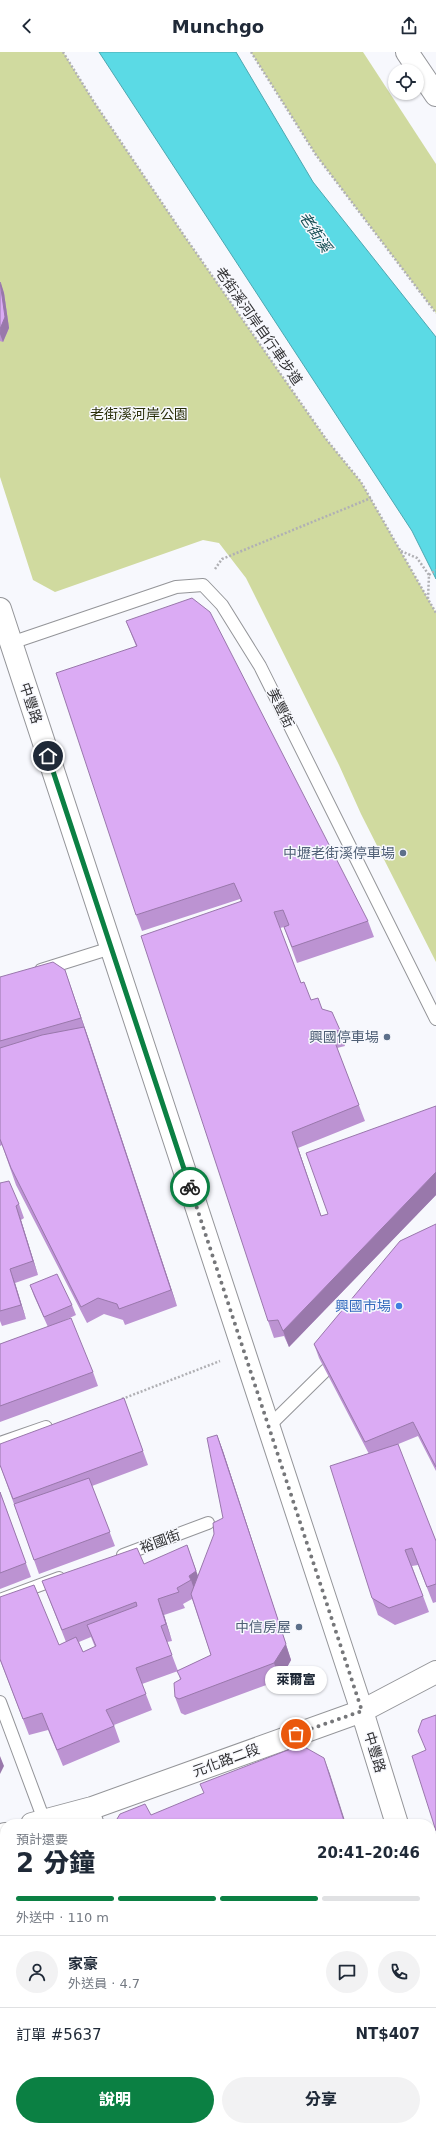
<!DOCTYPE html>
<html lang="zh-TW">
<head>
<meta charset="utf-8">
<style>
	:root { --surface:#fff; --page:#f2f2f3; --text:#1f2937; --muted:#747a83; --line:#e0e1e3; --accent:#0b8043 }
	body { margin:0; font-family:"DejaVu Sans","Noto Sans TC",sans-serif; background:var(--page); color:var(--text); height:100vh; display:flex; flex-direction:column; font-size:15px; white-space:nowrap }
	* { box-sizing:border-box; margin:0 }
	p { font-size:13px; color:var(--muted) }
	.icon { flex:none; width:22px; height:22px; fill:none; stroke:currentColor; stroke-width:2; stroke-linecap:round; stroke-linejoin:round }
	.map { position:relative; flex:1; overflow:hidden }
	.panel { position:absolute; left:0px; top:1767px; width:436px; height:312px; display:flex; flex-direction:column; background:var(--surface); border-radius:16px 16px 0 0; box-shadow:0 1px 3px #0004 }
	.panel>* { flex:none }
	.tools { position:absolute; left:388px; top:12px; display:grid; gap:8px }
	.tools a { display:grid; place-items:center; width:36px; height:36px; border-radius:50%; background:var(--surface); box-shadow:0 1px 3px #0004; font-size:20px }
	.pin { position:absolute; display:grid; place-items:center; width:34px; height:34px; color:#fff; margin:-17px; border:2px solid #fff; border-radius:50%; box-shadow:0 1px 4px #0007 }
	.courier { position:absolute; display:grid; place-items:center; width:40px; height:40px; margin:-20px; border:3px solid #0b8043; border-radius:50%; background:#fff; color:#222; box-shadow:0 1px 5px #0007 }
	.bubble { position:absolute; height:28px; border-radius:14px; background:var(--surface); box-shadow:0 1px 3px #0004; font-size:13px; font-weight:800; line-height:28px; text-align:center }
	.summary em { font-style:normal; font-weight:800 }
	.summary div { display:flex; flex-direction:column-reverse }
	.summary { display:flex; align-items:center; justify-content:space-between; height:68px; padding:0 16px }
	h1 { font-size:26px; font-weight:800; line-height:30px }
	.bar { display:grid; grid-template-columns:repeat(4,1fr); gap:6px 4px; align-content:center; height:48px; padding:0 16px }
	.bar i { height:5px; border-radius:3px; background:var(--line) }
	.bar .active { background:var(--accent) }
	.bar p { grid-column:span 4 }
	.line { display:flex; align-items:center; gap:10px; padding:0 16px; border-top:1px solid var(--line) }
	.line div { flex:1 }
	.round { display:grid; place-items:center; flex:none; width:42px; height:42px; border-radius:21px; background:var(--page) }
	.button { display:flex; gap:8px; margin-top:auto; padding:8px 16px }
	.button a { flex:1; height:46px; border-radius:24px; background:var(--accent); color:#fff; font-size:16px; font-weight:800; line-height:46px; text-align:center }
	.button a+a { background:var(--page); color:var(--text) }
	header { display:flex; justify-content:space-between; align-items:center; height:52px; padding:0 16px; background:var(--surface); font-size:18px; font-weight:800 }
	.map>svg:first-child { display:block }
	.green { fill:#d0da9f }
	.water { fill:#5bdae5; stroke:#4ea7b0 }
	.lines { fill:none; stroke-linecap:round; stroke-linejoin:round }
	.lane-casing { stroke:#949599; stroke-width:14 }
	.street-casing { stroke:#949599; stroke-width:24 }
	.secondary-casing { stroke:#949599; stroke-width:24 }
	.path { stroke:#b0b0b4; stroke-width:2.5; stroke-dasharray:2 2; stroke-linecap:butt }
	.lane { stroke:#fff; stroke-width:12 }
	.street { stroke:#fff; stroke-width:22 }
	.secondary { stroke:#fff; stroke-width:22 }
	.wall { fill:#bc93d2; fill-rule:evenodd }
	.shaded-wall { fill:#9978ab }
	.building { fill:#dbabf4; stroke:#9978ab }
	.done { stroke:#76777a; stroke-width:4; stroke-dasharray:0 7.2 }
	.route { stroke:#0b8043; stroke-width:5 }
	.service-dot { fill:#5c6f8a; stroke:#f7f8fd; stroke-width:1.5 }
	.shop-dot { fill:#3f7fe0; stroke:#f7f8fd; stroke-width:1.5 }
	.labels { text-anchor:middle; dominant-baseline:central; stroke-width:3; stroke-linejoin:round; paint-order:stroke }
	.street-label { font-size:14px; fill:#313133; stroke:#f7f8fd }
	.park-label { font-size:14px; fill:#292e08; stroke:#f7f8fd }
	.service-label { font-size:14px; fill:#4e5e75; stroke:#f7f8fd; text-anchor:end }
	.shop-label { font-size:14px; fill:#366cbe; stroke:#f7f8fd; text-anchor:end }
	.water-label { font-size:15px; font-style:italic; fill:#174f54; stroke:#f7f8fd }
</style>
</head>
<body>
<header><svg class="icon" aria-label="back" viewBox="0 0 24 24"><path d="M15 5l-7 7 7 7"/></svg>Munchgo<svg class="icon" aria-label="share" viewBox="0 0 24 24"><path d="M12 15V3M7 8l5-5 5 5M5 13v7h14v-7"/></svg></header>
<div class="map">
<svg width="436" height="2079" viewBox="0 0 436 2079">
	<rect width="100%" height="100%" fill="#f7f8fd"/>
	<g class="green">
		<polygon points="0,0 63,0 94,50 183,182 326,387 361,430 436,561 436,910 361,762 339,713 246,526 219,491 203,488 55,540 33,528 0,425"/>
		<polygon points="251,0 363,0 436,112 436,261 316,103"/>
	</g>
	<polygon class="water" points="99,0 236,0 313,130 436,285 436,527 412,479"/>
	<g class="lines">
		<defs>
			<g id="lane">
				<polyline points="11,591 176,535 203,533 222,553 260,614 436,967"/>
				<polyline points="41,918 111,896"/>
				<polyline points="268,1375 326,1318"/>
				<polyline points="0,1391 46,1375"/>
				<polyline points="123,1503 208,1471"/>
				<polyline points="0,1548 59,1526"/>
				<polyline points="0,1650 44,1768"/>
				<polyline points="92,1756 98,1772"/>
				<polyline points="431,2022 436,2020"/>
				<polyline points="209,2074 211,2079"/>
				<polyline points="279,2079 293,2074"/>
			</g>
			<g id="street">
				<polyline points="32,1772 92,1756 362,1659 436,1620"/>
				<polyline points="0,1784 5,1782"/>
			</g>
			<g id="secondary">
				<polyline points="407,0 436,43"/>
				<polyline points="0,557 362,1659 397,1772"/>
				<polyline points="431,1882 436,1898"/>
			</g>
		</defs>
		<use href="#lane" class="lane-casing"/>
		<use href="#street" class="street-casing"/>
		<use href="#secondary" class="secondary-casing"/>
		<g class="path">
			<polyline points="63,0 94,50 183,182 326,387 361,430 436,561"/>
			<polyline points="251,0 316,103 436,261"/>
			<polyline points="401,499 417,506 429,523 428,547"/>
			<polyline points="215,517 222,507 371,446"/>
			<polyline points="429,523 436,518"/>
			<polyline points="122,1347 220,1309"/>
		</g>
		<use href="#lane" class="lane"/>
		<use href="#street" class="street"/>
		<use href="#secondary" class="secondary"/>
	</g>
	<g class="wall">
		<polygon points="0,230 4,241 9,276 3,290 0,289"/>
		<polygon points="126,569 368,869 374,885 297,911 284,875 280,876 301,931 311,948 322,957 340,978 345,994 337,996 365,1069 298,1096 321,1164 328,1162 436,1054 436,1143 289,1295 284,1284 274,1286 268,1269 241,850 240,847 142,879 136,863 136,594"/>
		<polygon points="65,918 90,991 177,1254 125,1273 123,1268 104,1262 87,1271 16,1133 2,1093 0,1094 0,925"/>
		<polygon points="0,1131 19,1152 24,1166 21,1168 38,1223 15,1231 26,1267 2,1274 0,1269"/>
		<polygon points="436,1172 436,1419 418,1384 396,1393 436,1489 436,1550 433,1551 418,1513 412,1514 429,1560 395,1573 378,1563 372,1546 369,1402 319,1306 314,1292"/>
		<polygon points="30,1233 72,1253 76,1263 61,1270 93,1320 98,1334 0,1370 0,1292 48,1275 34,1244"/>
		<polygon points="124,1346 148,1413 92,1434 115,1494 39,1522 0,1413"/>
		<path d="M217,1383L223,1399L291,1608L280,1628L185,1663L181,1661L175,1645L180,1627L178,1619L142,1632L152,1658L114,1673L120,1690L63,1714L48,1678L29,1683L0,1608L59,1593L66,1590L42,1529L144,1512L198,1524L223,1466ZM192,1547L211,1603L178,1619L167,1590L172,1589L164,1563L185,1556L183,1552ZM91,1585L95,1595L83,1600L79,1590Z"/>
		<polygon points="0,1440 31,1525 0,1537"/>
		<polygon points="5,1902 5,1933 0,1935 0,1904"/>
		<polygon points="5,1957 5,2060 1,2051 0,2051 0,1964 2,1964"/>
	</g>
	<g class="shaded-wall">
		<polygon points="1,231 4,241 9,276 3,290 0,282"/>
		<polygon points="65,918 90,991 177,1254 171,1238"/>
		<polygon points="292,1080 298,1096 327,1181 321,1164"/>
		<polygon points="436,1120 436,1143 289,1295 283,1279"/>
		<polygon points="16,1154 21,1168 38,1223 33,1209"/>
		<polygon points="10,1217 15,1231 26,1267 21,1253"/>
		<polygon points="217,1383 223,1399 291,1608 280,1628 274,1611"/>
		<polygon points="187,1493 202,1535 195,1540 191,1528 189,1524"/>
		<polygon points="158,1547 164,1563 172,1589 166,1572"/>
		<polygon points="0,1704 4,1714 0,1722"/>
		<polygon points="324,1706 330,1722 346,1772 345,1772"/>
	</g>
	<g class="building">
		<polygon points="0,230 5,265 0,277"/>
		<polygon points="192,546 210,560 368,869 292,895 284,875 289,873 283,858 274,860 301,931 304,930 311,948 318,946 322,957 332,960 340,978 331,980 359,1053 292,1080 321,1164 328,1162 306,1101 436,1054 436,1120 283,1279 278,1268 268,1269 141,884 242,849 234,831 136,863 56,621 137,594 126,569"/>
		<polygon points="53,910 65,918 81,966 0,989 0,925"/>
		<polygon points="84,975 171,1238 119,1257 117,1252 98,1246 81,1255 11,1116 0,1087 0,996 42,983"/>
		<polygon points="9,1129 19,1152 16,1154 33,1209 10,1217 21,1253 0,1259 0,1131"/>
		<polygon points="436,1172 436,1415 413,1370 365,1390 314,1292 400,1189"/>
		<polygon points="57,1222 72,1253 44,1265 30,1233"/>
		<polygon points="71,1266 93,1320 0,1354 0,1292"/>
		<polygon points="124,1346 143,1399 13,1447 0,1413 0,1392"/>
		<polygon points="217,1383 286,1592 274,1611 179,1647 175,1645 174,1631 181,1627 177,1619 211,1603 191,1542 214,1482 213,1471 223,1466 207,1386"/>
		<polygon points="398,1392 436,1489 436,1532 427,1535 412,1496 405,1498 423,1544 389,1556 372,1546 330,1414"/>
		<polygon points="89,1426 110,1480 34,1508 14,1452"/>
		<polygon points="0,1440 26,1511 0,1521"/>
		<polygon points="187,1493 196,1519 189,1524 191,1528 177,1536 179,1540 158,1547 166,1572 161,1574 172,1603 136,1616 146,1642 106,1658 114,1674 57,1698 42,1661 23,1667 0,1607 0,1545 34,1533 59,1593 76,1585 83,1600 96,1594 87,1573 137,1554 136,1550 62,1578 42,1529 137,1496 144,1512"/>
		<polygon points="436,1663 436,1779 412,1704 426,1698 418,1679 422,1668"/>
		<polygon points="301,1693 324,1706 345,1772 114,1772 120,1762 145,1752 151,1763 204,1741 200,1732"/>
		<polygon points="5,1902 5,1917 0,1919 0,1904"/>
		<polygon points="5,1957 5,2057 0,2045 0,1964 2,1964 1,1959"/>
		<polygon points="431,2042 436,2057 436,2079 315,2079 313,2074 431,2074"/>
		<polygon points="12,2074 45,2074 47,2079 14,2079"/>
	</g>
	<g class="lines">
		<polyline class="done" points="190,1135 362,1659 296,1682"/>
		<polyline class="route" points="48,704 190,1135"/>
	</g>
	<g class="service-dot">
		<circle cx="403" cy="801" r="4"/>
		<circle cx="387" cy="985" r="4"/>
		<circle cx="299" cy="1575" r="4"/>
	</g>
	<circle class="shop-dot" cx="399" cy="1254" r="4"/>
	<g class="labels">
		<g class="street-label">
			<text transform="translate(259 274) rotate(55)">老街溪河岸自行車步道</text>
			<text transform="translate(31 651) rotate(72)">中豐路</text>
			<text transform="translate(281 656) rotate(64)">美豐街</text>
			<text transform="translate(160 1489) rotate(-20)">裕國街</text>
			<text transform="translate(375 1700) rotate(73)">中豐路</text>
			<text transform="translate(226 1708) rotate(-20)">元化路二段</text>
		</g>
		<g class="park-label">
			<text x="139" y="362">老街溪河岸公園</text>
		</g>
		<g class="service-label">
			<text x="395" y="801">中壢老街溪停車場</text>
			<text x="379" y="985">興國停車場</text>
			<text x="291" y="1575">中信房屋</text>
		</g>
		<g class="shop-label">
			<text x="391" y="1254">興國市場</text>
		</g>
		<g class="water-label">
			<text transform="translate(315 180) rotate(56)">老街溪</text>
		</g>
	</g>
</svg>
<div class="tools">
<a><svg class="icon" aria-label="locate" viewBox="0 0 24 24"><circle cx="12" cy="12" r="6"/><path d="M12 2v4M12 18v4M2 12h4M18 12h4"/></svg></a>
</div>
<div class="pin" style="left:296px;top:1682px;background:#ea580c"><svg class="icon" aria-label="bag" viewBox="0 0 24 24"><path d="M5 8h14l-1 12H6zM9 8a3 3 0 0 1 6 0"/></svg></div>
<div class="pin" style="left:48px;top:704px;background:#1f2937"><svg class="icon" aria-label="home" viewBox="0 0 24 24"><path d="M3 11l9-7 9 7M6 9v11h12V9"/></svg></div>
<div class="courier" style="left:190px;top:1135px"><svg class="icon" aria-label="bike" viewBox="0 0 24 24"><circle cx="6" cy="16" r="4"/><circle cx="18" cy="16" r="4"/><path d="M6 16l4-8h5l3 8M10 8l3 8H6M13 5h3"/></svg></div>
<div class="bubble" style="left:265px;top:1614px;width:62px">萊爾富</div>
<section class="panel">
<div class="summary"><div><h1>2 分鐘</h1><p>預計還要</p></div><em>20:41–20:46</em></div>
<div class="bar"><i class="active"></i><i class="active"></i><i class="active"></i><i></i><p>外送中 · 110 m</p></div>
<div class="line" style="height:72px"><a class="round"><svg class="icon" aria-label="person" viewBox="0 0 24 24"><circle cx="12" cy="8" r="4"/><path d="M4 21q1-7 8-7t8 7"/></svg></a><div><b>家豪</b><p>外送員 · 4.7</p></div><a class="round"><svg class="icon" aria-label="chat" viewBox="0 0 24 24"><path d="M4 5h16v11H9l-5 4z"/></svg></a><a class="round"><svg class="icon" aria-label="phone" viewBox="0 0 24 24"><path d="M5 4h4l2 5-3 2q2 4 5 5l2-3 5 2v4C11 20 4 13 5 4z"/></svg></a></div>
<div class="line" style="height:52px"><div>訂單 #5637</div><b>NT$407</b></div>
<div class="button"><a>說明</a><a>分享</a></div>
</section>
</div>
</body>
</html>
